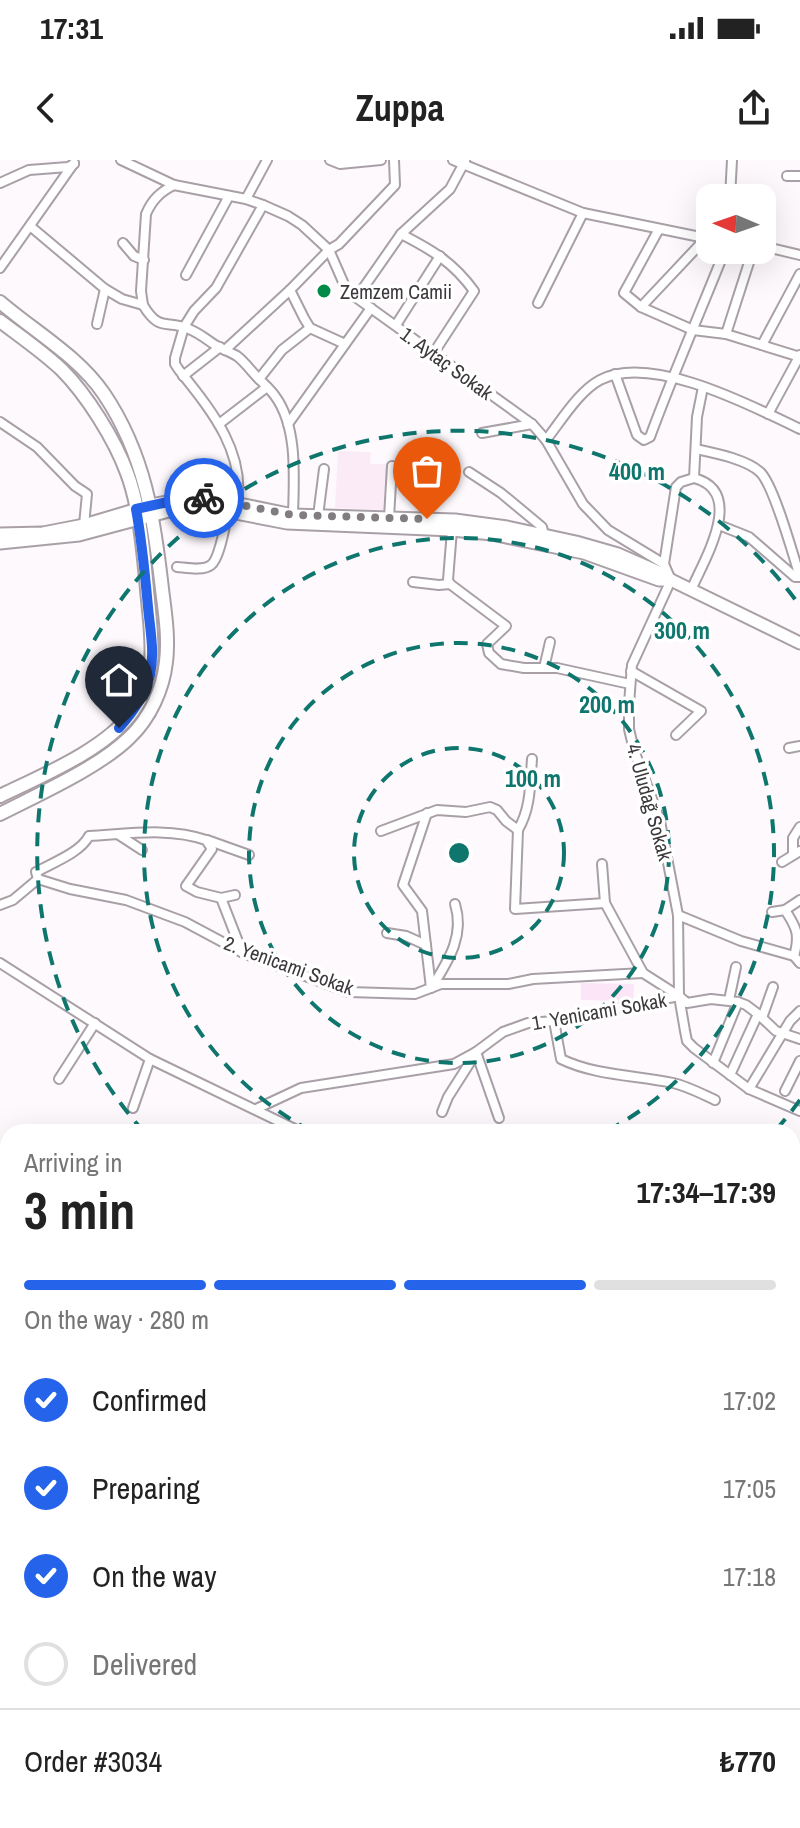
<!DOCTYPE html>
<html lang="en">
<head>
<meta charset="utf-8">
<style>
	:root { --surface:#fff; --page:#f6f6f6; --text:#222; --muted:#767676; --line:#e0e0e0; --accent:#2563eb }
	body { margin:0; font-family:"Archivo Narrow",sans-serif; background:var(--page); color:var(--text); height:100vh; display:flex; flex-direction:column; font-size:30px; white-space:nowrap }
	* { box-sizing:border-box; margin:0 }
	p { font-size:26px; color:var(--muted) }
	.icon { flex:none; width:44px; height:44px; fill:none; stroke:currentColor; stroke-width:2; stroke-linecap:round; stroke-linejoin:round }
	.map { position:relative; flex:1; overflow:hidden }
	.details { position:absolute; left:0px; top:964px; width:800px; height:704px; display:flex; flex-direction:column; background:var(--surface); border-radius:24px 24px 0 0; box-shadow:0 8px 32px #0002 }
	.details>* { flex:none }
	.needle { width:52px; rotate:272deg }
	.controls { position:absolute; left:696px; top:24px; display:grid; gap:16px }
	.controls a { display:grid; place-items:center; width:80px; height:80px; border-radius:16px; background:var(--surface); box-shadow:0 8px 32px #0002; font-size:40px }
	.pin { position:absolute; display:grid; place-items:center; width:68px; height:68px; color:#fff; margin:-82px -34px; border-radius:50% 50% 50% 0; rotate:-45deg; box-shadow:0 0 8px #0007 }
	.pin .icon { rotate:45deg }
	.courier { position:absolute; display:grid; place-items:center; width:80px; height:80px; margin:-40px; border:6px solid #2563eb; border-radius:50%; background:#fff; color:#222; box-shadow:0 2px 10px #0007 }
	.headline em { font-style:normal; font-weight:700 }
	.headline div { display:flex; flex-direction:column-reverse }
	.headline { display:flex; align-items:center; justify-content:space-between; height:136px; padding:0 24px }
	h1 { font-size:52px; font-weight:700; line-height:60px }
	.bar { display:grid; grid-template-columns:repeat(4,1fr); gap:12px 8px; align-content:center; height:96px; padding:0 24px }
	.bar i { height:10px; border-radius:6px; background:var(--line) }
	.bar .active { background:var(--accent) }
	.bar p { grid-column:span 4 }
	.line { display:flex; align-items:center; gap:20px; padding:0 24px; border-top:2px solid var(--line) }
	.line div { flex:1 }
	ol { padding:0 24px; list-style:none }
	li { display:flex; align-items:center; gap:24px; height:88px }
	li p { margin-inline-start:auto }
	li .icon { padding:8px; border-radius:50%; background:var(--accent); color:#fff; stroke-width:4 }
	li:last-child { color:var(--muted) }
	li i { width:44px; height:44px; border:4px solid var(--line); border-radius:50% }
	.status { display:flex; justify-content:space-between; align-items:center; height:56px; padding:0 40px; background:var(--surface); direction:ltr }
	.status svg { height:22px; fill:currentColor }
	header { display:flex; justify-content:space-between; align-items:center; height:104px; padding:0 24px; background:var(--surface); font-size:36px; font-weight:700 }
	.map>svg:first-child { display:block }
	.built { fill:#fbebf7 }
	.green { fill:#fce5f7 }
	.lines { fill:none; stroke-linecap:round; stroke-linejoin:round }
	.stream { stroke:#c095b8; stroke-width:2 }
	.street-casing { stroke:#a9a0a7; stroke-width:12 }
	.secondary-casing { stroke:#a9a0a7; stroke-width:15 }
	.primary-casing { stroke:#a9a0a7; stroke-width:16 }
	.street { stroke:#fff; stroke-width:8 }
	.secondary { stroke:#fff; stroke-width:11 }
	.primary { stroke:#fff; stroke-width:12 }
	.done { stroke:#807c80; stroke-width:8; stroke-dasharray:0 14.4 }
	.route { stroke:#2563eb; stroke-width:10 }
	.ring { fill:none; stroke:#0f766e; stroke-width:4; stroke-dasharray:14 10 }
	.poi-dot { fill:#008b49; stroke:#fff; stroke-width:3 }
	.labels { text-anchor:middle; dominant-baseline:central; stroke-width:7; stroke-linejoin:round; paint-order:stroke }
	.poi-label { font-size:20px; fill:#3c393c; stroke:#fff; text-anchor:start }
	.street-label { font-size:20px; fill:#3c393c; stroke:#fff }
	.centre { fill:#0f766e; stroke:#fff; stroke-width:4 }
	.ring-label { font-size:24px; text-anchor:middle; font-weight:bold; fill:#0f766e; stroke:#fff; stroke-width:7; stroke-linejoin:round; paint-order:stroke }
</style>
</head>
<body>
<div class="status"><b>17:31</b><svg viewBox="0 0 49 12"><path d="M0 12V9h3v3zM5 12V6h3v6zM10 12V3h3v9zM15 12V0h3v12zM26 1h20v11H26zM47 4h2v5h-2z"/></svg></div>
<header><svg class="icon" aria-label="back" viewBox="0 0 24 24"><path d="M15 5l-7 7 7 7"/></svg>Zuppa<svg class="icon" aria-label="share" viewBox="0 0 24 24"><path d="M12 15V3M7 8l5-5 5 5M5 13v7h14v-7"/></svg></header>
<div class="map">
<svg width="800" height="1668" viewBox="0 0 800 1668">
	<rect width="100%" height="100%" fill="#fef9fd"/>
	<polygon class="built" points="338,291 371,292 370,304 390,304 388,309 384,350 335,348"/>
	<polygon class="green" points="581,823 634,824 633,841 581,840"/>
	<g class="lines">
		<polyline class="stream" points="792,1435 796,1429"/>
		<defs>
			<g id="street">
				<polyline points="121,0 174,25 246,39 263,45 288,56 302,65 329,90 347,131 532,264 546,280 583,344 608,370 664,404"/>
				<polyline points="330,0 340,4 381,0"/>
				<polyline points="453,0 583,53 710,79"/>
				<polyline points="787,16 800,16"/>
				<polyline points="0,23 29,10 68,7 74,4"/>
				<polyline points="730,38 732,0"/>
				<polyline points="246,39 267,0"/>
				<path d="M30,66L105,129L122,139L143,145C160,173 166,159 189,169C199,173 206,179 215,185C222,189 230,192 237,196C245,202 251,211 258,218C264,224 270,229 275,236C298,267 294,318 293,355"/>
				<polyline points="659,69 624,133 641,147 693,170 726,174 800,197"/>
				<path d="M401,74C432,90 453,102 474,131L433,194"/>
				<polyline points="123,83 134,96 144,100"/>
				<polyline points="762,86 800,95"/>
				<polyline points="0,108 74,3"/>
				<polyline points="186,115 229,36"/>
				<polyline points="290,130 304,158 310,168 345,184"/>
				<polyline points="357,137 401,74 450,29 465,1"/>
				<polyline points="538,143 583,53"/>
				<path d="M143,145L141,131L146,54C152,40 160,32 174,25"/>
				<polyline points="641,147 706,78"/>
				<polyline points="97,164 105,129"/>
				<polyline points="396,165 440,96"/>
				<polyline points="726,174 753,90"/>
				<polyline points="762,185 800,114"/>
				<polyline points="225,190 290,130 329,90 339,84 395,25 394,0"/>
				<path d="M615,214L637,275L644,280L650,277C673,214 700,153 725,90"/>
				<polyline points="183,216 220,187"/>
				<polyline points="259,219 282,190 310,168"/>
				<polyline points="768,254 800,195"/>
				<polyline points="0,262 37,287 75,326 87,334 84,365"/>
				<polyline points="219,264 267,227"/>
				<polyline points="288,264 371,148"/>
				<polyline points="482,273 532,264"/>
				<path d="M546,280C561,261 579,231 600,220C651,193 752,246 800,269"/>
				<path d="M696,289C714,293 746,299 760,312C774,325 793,395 800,417"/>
				<polyline points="469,312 501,333 542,367 544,375"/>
				<polyline points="694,318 681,322 676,327 664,404 671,420 632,505 629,544 629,569 634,590 660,661 678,755 679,836 685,871 687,881 694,888 749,929 800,951"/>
				<path d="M237,345C246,291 210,249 179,210L175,204V198L184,167L194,151L216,128L263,45"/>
				<polyline points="318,356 324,309"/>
				<polyline points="389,358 392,306"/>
				<polyline points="719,365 749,377 795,417 800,417"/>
				<polyline points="452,370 448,420 450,424 506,466 487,484 489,493 501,504 524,508 557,508 630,524"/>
				<path d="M177,407C188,408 203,411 211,405C220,398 225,364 228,352"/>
				<polyline points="413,422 439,425 450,424"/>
				<path d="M691,430C705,398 746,332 694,318L697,257L703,227"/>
				<polyline points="544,508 550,482"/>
				<polyline points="631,511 701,551 676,575"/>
				<polyline points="789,588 800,586"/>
				<polyline points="427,653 403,725 422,751 431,828"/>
				<polyline points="518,670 515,749 605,743"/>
				<path d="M381,671L437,650L466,652L490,647L497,650L506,661L518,670C531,648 530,624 532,599"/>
				<polyline points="119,675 142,690"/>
				<polyline points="207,680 249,695"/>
				<polyline points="793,695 793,678 800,667"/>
				<polyline points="782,702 800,691"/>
				<polyline points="602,704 605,743 643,813 679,836"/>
				<path d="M38,719L36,712C52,703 80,693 89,676C127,674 169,667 206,680L212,689L186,726L197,732L221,738L242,792"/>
				<polyline points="221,738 235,735"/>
				<polyline points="0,745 13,740 38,719 70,729 126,740 185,762 243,793 349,832 415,834 441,824 508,824 533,819 643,813"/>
				<path d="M785,750C797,768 800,775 794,796"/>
				<polyline points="772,752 785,750 800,740"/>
				<polyline points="678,755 741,781 794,796 800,803"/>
				<polyline points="387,773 406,776 426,785"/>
				<polyline points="0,803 150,899 301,972"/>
				<path d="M432,827C448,801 465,776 455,744"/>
				<polyline points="729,840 736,807"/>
				<polyline points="762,858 773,827"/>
				<path d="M554,861L561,899C596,916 636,915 673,923C687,926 702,934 715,940"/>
				<polyline points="476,892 499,958"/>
				<polyline points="713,903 738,842"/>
				<polyline points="730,915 758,854"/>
				<polyline points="59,919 95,863"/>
				<polyline points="749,929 790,861 800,851"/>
				<polyline points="785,931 800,901"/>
				<polyline points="133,948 150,899"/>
				<polyline points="256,949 301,928 454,904 476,892 503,872 528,863 554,861 679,836 687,843 711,839 738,842 746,845 758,854 776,871 800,879"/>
				<polyline points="442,952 448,937 476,893"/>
				<polyline points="792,1071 800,1064"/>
				<polyline points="792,1129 800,1129"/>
				<polyline points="792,1165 800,1164"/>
				<polyline points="792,1218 794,1224 800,1222"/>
				<polyline points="792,1275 800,1292"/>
				<path d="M792,1414C794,1409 796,1405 797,1401C800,1378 785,1356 800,1334"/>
				<polyline points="792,1452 800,1440"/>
				<polyline points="0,1478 8,1477"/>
				<polyline points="0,1579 8,1577"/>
				<polyline points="792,1588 800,1579"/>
				<polyline points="2,1628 8,1628"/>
				<polyline points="385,1660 392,1664 410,1668"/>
				<polyline points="720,1660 742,1668"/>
				<polyline points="485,1668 504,1660"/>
				<polyline points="782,1668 800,1655"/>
			</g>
			<g id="secondary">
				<polyline points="0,374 43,373 84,365 151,345 196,337 210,338 293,355 455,360 507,367 576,382 618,394 659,412 671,420 800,483"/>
				<polyline points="0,383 79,375 180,348 197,347 215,349 287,363 452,370 492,374 584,393 659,420 671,420"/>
				<polyline points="792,1247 800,1246"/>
				<polyline points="0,1284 8,1283"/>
				<polyline points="792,1520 800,1516"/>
				<polyline points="0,1550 8,1548"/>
			</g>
			<g id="primary">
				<path d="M0,142C35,172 78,196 104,234C145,295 154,358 162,429C165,453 169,478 166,502C163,529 150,558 130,577C100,607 39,634 0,654"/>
				<path d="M0,161C21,177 43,192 62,210C87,235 115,280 127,313C141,350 144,400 148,440C152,482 158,515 133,551C107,589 41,616 0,636"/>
			</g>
		</defs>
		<use href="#street" class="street-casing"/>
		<use href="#secondary" class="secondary-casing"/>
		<use href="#primary" class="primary-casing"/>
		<use href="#street" class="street"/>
		<use href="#secondary" class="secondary"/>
		<use href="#primary" class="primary"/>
	</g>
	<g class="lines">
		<polyline class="done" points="204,338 293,355 427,359"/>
		<path class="route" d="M119,568C133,552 145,535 150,515C155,493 150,469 148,447C145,414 142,381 136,349L177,340L204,338"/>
	</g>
	<g class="ring">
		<circle cx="459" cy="693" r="105"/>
		<circle cx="459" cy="693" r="210"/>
		<path d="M311 971A315 315 0 1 1 607 971"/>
		<path d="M800 940A421 421 0 0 1 774 972M144 972A421 421 0 1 1 800 446"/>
	</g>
	<circle class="poi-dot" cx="324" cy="131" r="8"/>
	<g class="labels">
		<g class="poi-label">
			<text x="340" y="131">Zemzem Camii</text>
		</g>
		<g class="street-label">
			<text transform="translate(447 203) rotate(36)">1. Aytaç Sokak</text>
			<text transform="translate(650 642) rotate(74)">4. Uludağ Sokak</text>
			<text transform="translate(289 805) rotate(20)">2. Yenicami Sokak</text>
			<text transform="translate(599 851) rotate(-10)">1. Yenicami Sokak</text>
		</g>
	</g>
	<circle cx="459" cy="693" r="12" class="centre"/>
	<g class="ring-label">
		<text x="637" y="320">400 m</text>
		<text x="682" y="479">300 m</text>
		<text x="607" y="553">200 m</text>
		<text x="533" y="627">100 m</text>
	</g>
</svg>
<div class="controls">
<a><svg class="needle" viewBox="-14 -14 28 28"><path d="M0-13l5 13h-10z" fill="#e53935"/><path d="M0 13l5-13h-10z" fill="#767676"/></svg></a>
</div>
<div class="pin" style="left:427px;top:359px;background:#ea580c"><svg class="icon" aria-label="bag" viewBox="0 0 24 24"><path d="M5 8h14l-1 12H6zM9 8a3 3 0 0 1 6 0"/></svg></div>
<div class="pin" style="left:119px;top:568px;background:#1f2937"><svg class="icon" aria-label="home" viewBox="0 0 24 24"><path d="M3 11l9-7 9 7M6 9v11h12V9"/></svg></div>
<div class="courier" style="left:204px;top:338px"><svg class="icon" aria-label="bike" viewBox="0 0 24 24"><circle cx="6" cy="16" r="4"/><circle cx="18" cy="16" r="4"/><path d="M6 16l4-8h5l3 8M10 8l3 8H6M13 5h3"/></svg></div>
<section class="details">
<div class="headline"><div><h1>3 min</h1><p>Arriving in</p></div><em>17:34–17:39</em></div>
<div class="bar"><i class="active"></i><i class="active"></i><i class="active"></i><i></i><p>On the way · 280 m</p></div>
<ol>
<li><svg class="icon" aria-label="check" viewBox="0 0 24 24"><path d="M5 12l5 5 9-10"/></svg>Confirmed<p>17:02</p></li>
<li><svg class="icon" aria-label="check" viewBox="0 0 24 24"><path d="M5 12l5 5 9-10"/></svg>Preparing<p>17:05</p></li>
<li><svg class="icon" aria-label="check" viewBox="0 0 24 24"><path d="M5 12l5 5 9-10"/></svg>On the way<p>17:18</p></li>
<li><i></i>Delivered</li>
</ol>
<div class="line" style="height:104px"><div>Order #3034</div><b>₺770</b></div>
</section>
</div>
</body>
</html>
